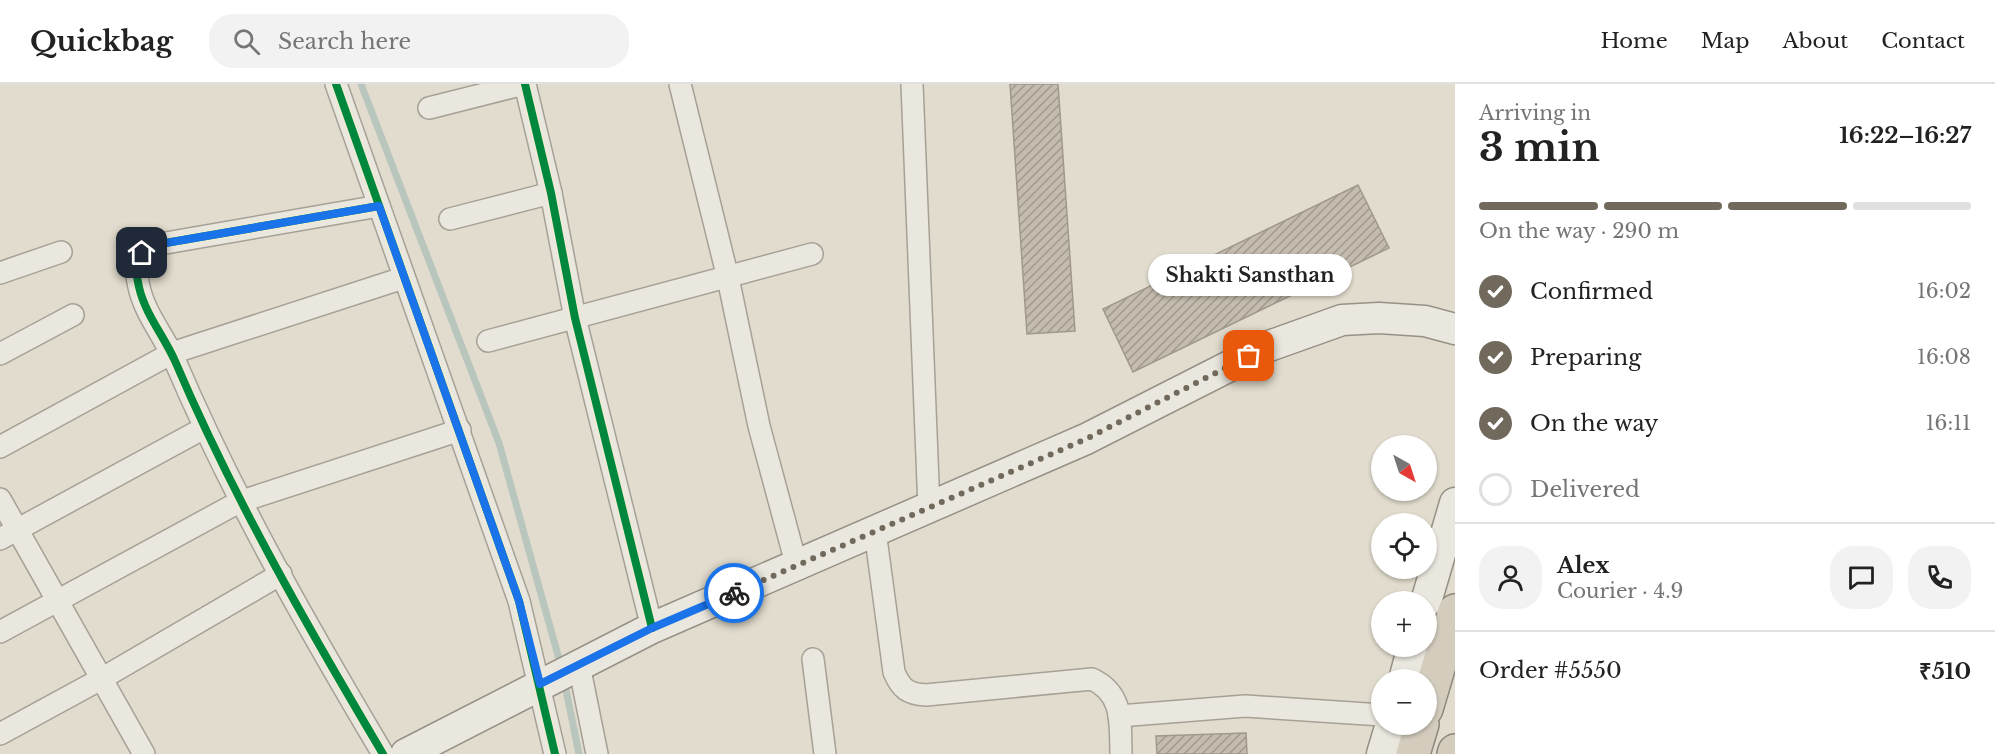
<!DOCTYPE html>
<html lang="en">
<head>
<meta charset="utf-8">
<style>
	:root { --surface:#fff; --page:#f2f2f2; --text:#222; --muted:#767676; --line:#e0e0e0; --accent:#71695c }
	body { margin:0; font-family:"Libre Baskerville",serif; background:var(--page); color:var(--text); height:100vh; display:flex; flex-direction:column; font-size:22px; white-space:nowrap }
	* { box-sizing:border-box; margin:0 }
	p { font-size:20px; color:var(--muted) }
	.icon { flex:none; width:33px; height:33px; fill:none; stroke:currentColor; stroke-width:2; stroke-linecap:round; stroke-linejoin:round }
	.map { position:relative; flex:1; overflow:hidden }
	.panel { display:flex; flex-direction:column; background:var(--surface); width:540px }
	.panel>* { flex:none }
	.needle { width:39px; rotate:141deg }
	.buttons { position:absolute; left:1371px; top:351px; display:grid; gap:12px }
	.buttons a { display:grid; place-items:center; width:66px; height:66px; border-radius:50%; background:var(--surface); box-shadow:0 2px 4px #0004; font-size:30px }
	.pin { position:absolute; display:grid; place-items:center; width:51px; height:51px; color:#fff; margin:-26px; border-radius:12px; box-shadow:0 3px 9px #0006 }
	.courier { position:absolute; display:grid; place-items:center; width:60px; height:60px; margin:-30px; border:4px solid #1a73e8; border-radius:50%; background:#fff; color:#222; box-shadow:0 2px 8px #0007 }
	.bubble { position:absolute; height:42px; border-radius:21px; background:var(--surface); box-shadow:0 2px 4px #0004; font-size:20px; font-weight:700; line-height:42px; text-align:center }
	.headline em { font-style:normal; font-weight:700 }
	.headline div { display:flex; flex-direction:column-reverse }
	.headline { display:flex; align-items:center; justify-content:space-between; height:102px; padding:0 24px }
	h1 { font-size:39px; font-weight:700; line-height:45px }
	.bar { display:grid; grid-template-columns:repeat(4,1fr); gap:9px 6px; align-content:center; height:72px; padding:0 24px }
	.bar i { height:8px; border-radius:4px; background:var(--line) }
	.bar .current { background:var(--accent) }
	.bar p { grid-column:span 4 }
	.line { display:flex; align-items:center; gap:15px; padding:0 24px; border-top:2px solid var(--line) }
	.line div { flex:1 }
	.round { display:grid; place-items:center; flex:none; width:63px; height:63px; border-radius:24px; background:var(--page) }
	ol { padding:0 24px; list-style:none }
	li { display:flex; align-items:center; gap:18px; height:66px }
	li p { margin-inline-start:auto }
	li .icon { padding:6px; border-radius:50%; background:var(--accent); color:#fff; stroke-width:4 }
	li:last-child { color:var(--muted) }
	li i { width:33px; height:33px; border:3px solid var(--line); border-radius:50% }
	header { display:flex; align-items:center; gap:36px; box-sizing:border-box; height:84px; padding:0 30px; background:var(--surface); border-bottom:2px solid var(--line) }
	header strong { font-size:28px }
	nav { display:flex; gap:33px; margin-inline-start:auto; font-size:21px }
	.search { width:420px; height:54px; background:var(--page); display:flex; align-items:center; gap:15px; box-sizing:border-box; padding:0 21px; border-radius:24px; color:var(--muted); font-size:22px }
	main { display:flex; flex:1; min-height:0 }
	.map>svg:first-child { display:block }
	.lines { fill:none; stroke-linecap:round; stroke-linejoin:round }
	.stream { stroke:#b8c6be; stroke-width:7 }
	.building { fill:url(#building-hatch); stroke:#a1988d; stroke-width:1.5 }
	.street-casing { stroke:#a6a196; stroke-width:24 }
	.secondary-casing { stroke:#969186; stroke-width:33 }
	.highway-casing { stroke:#8c877d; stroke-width:36 }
	.street { stroke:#eae7de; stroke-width:21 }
	.secondary { stroke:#eae7de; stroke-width:30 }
	.highway { stroke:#d4cdbe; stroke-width:33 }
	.cycleway-casing { stroke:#f1ebd4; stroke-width:11 }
	.cycleway { stroke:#00873e; stroke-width:8 }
	.done { stroke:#71695c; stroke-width:6; stroke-dasharray:0 10.8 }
	.route { stroke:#1a73e8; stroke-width:8 }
</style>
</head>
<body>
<header>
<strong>Quickbag</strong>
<div class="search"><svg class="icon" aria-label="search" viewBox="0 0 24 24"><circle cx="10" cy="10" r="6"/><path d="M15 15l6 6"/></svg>Search here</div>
<nav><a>Home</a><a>Map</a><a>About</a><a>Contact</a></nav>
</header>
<main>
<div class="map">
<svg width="1455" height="670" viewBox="0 0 1455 670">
	<defs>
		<pattern id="building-hatch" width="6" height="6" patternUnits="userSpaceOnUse" patternTransform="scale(1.5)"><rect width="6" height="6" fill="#c4bcae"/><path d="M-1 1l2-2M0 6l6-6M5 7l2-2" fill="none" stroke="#a0998d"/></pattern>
	</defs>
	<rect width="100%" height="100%" fill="#e1dccd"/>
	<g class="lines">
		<g class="stream">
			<polyline points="361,0 499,359 559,575"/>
			<polyline points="565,601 579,670"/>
		</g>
	</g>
	<g class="building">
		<polygon points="1010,0 1058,0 1075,247 1027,250"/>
		<polygon points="1358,101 1389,164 1133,288 1103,225"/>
		<polygon points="1246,649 1247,670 1157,670 1156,652"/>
	</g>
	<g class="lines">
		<defs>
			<g id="street">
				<polyline points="336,0 519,517 555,670"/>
				<polyline points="525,0 551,109 575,234 652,544"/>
				<polyline points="680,0 728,194 759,342 797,483"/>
				<polyline points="912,0 929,424"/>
				<polyline points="429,24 524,0"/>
				<path d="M379,122L154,161C138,172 134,184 139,203C145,230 164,252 175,277C233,413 307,542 383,670"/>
				<polyline points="450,135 551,109"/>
				<polyline points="0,189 61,168"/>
				<polyline points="488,257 812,170"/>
				<polyline points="0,270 73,231"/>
				<polyline points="0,363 172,269 403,194"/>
				<polyline points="0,415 144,670"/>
				<path d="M875,447L894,588C901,605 908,610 926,611L1092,595C1124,610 1120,639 1121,670"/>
				<polyline points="0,455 204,344"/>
				<polyline points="0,548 239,418 460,346"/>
				<polyline points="813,575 825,670"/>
				<polyline points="579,581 597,670"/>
				<polyline points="1119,632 1245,622 1382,631"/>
				<polyline points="0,650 101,595 281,490"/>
			</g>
			<g id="secondary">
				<polyline points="1426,518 1455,419"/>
				<polyline points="1404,596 1413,562"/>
				<polyline points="406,670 652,544 1086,355 1269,262 1342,236 1379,234 1425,237 1455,245"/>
				<polyline points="1382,670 1391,640"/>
			</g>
			<g id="highway">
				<polyline points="1426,625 1455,527"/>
				<polyline points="1413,670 1422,640"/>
				<polyline points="1454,670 1455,667"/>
			</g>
		</defs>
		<use href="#street" class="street-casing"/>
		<use href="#secondary" class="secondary-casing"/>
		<use href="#highway" class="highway-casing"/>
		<use href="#street" class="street"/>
		<use href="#secondary" class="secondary"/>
		<use href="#highway" class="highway"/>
		<defs>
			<g id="cycleway">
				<polyline points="336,0 519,517 555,670"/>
				<polyline points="525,0 551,109 575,234 652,544"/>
				<path d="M379,122L154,161C138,172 134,184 139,203C145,230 164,252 175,277C233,413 307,542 383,670"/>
			</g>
		</defs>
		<use href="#cycleway" class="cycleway-casing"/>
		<use href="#cycleway" class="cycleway"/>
	</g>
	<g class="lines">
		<polyline class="done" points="734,509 1086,355 1249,272"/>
		<polyline class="route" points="142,169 154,161 379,122 519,517 540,600 652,544 734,509"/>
	</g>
</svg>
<div class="buttons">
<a><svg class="needle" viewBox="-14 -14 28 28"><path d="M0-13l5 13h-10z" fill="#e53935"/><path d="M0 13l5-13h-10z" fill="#767676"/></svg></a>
<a><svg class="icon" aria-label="locate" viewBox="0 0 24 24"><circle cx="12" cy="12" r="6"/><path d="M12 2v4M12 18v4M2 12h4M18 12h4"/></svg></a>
<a>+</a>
<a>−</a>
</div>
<div class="pin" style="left:1249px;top:272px;background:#ea580c"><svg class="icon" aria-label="bag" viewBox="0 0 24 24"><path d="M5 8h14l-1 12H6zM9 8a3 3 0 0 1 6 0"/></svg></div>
<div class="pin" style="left:142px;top:169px;background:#1f2937"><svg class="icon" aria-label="home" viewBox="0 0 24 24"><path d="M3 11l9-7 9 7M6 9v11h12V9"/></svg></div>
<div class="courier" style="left:734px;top:509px"><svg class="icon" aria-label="bike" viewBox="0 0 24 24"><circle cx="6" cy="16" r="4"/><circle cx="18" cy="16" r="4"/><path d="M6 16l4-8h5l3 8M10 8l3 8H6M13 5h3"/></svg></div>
<div class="bubble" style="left:1148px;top:170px;width:204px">Shakti Sansthan</div>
</div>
<section class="panel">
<div class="headline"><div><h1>3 min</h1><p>Arriving in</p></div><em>16:22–16:27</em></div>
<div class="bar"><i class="current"></i><i class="current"></i><i class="current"></i><i></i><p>On the way · 290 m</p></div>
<ol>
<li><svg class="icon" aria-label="check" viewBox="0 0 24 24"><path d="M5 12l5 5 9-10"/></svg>Confirmed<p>16:02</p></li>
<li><svg class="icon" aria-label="check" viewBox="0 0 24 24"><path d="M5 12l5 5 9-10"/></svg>Preparing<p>16:08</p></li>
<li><svg class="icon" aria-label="check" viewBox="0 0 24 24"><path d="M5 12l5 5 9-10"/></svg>On the way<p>16:11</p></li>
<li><i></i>Delivered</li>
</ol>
<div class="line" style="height:108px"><a class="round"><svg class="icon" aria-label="person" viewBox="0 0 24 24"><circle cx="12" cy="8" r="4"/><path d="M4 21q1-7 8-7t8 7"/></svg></a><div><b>Alex</b><p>Courier · 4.9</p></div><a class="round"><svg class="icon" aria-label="chat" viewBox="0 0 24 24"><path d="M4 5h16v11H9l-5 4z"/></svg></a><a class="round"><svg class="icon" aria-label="phone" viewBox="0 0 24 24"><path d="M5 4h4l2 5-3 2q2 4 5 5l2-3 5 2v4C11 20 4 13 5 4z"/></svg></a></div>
<div class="line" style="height:78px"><div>Order #5550</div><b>₹510</b></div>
</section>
</main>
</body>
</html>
